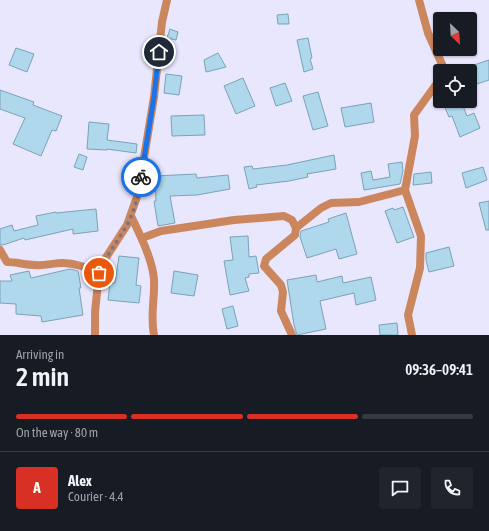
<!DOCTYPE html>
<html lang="en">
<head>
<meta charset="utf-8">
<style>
	:root { --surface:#171b24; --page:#20242c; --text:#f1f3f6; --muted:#9ea1a6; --line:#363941; --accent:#d93025 }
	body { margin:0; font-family:"Asap Condensed",sans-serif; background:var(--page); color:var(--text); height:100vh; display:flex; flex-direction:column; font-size:15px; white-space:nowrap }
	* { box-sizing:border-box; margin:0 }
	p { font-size:13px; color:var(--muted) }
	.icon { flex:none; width:22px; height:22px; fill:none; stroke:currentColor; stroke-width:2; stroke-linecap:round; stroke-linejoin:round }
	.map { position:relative; height:335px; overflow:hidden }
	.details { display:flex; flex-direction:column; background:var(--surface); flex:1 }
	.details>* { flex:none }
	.needle { width:26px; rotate:155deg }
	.controls { position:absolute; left:433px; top:12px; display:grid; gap:8px }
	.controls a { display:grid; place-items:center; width:44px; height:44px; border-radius:4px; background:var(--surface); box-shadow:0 1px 3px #0004; font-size:20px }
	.pin { position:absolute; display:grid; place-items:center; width:34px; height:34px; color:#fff; margin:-17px; border:2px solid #fff; border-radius:50%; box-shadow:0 1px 4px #0007 }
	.courier { position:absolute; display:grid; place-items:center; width:40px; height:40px; margin:-20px; border:3px solid #1a73e8; border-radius:50%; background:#fff; color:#222; box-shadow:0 1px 5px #0007 }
	.summary em { font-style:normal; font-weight:600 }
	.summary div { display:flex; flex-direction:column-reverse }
	.summary { display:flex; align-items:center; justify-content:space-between; height:68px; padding:0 16px }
	h1 { font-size:26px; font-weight:600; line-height:30px }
	.bar { display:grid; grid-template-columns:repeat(4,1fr); gap:6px 4px; align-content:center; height:48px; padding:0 16px }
	.bar i { height:5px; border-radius:3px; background:var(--line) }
	.bar .selected { background:var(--accent) }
	.bar p { grid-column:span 4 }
	.line { display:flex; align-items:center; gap:10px; padding:0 16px; border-top:1px solid var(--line) }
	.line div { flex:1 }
	.round { display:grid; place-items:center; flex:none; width:42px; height:42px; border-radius:4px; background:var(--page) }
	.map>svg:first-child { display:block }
	.building { fill:#afd8ed; stroke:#7ba2b6 }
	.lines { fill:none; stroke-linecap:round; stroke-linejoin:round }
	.minor { stroke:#cc865d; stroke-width:8 }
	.done { stroke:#777587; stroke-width:4; stroke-dasharray:0 7.2 }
	.route { stroke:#1a73e8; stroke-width:5 }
</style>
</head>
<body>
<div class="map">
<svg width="489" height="335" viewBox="0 0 489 335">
	<rect width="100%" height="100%" fill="#e9e7fe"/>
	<g class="building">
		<polygon points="288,14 289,24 278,24 277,15"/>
		<polygon points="170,29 178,32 176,40 167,38"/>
		<polygon points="308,38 312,58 310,59 313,69 304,72 297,40"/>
		<polygon points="16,48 34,54 27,72 9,65"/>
		<polygon points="218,53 226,67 206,72 204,60"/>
		<polygon points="489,60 489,80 474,85 470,71 468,67"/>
		<polygon points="166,74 182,76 179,95 164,93"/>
		<polygon points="243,78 255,106 236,114 224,86"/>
		<polygon points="285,83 292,101 276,106 270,88"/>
		<polygon points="0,90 34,102 33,105 62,116 56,131 52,130 41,156 13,144 25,118 0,109"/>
		<polygon points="318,92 328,126 313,130 303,96"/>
		<polygon points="449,101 461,101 467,116 474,113 480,128 460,137 452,116 449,117 443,103"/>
		<polygon points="371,103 374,122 345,127 341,108"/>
		<polygon points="204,115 205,135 172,136 171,116"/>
		<polygon points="89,122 109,124 107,140 137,144 136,153 107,149 107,150 87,149"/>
		<polygon points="79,154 87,157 83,170 74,167"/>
		<polygon points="334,155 336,169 307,174 308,177 289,181 256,185 257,187 249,189 244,167 252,166 253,169 287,165"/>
		<polygon points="402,162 403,171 400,184 364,190 361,173 371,171 373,180 390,177 388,164"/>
		<polygon points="483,167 487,180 466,188 462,173"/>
		<polygon points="431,172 432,183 413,185 414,174"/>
		<polygon points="196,174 197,178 228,175 230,189 197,195 170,196 175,223 158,226 154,201 156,201 155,176"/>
		<polygon points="489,201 489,230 486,230 479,203"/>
		<polygon points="403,207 414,237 397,243 385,211 393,208 394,210"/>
		<polygon points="96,209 98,231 73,234 73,229 25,240 24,238 3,245 0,245 0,229 12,225 14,231 38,225 36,216 56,212 56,213"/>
		<polygon points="346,213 357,254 339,259 336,249 307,258 300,237 301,231 329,222 328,219"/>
		<polygon points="248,236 249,257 256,256 259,273 249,274 249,277 245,278 249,291 230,295 224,261 233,260 230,237"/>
		<polygon points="449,247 454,266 429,272 426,260 426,253"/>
		<polygon points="119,256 139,258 136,285 141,286 139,303 108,300 110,283 115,283"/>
		<polygon points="70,269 78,271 81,288 79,288 83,315 42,322 41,316 16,314 16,304 0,303 0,281 12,281 10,275 29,271 31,278"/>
		<polygon points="174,271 198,275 194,296 171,293"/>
		<polygon points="316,275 317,282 342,276 343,283 371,277 376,300 356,305 354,293 320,301 326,329 297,335 294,325 287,280"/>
		<polygon points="233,306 238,326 227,329 222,309"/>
		<polygon points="397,323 398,335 380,335 379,325"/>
	</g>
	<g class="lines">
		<g class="minor">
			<polyline points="419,0 428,33 445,71"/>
			<polyline points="405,190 415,136 414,115 440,79"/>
			<path d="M131,216C139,233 153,260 154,280C155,298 150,315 154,335"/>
			<polyline points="142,238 161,231 234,220 284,216 292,220 296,228"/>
			<path d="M0,250L7,262C17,262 25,265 35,265C44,266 53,263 63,263C76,263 87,268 99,273"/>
			<polyline points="95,335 95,312 99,273 105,259 127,225 138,194 154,97 162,22 167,0"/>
			<polyline points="292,335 281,311 283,292 281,285 264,266 266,259 295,235 296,228 321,208 331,203 359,202 405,190 421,236 420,268 408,315 412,335"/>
		</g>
	</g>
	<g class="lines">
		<path class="done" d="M99,273C106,255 118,241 127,225C135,210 139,194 141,177"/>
		<polyline class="route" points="141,177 154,97 159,52"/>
	</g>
</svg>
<div class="controls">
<a><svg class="needle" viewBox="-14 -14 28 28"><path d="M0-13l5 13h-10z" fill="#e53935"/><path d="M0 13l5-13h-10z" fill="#9ea1a6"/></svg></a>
<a><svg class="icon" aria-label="locate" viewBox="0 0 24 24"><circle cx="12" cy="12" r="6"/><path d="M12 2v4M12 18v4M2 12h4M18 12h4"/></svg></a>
</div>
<div class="pin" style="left:99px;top:273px;background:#ea580c"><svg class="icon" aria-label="bag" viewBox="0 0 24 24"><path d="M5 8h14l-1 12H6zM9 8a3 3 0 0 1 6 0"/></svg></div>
<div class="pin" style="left:159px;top:52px;background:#1f2937"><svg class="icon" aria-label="home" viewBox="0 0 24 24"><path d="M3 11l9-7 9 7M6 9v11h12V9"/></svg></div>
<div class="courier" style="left:141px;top:177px"><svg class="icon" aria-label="bike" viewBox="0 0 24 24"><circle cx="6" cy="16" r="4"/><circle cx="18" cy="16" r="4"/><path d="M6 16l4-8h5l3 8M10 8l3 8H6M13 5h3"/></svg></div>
</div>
<section class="details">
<div class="summary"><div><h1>2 min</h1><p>Arriving in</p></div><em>09:36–09:41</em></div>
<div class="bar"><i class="selected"></i><i class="selected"></i><i class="selected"></i><i></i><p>On the way · 80 m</p></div>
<div class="line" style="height:72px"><b class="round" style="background:var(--accent);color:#fff">A</b><div><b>Alex</b><p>Courier · 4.4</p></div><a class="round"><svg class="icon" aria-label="chat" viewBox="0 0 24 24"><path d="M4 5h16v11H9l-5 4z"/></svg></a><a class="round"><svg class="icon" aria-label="phone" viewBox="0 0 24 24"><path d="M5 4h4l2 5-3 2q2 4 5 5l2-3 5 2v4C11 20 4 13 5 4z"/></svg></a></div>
</section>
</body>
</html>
